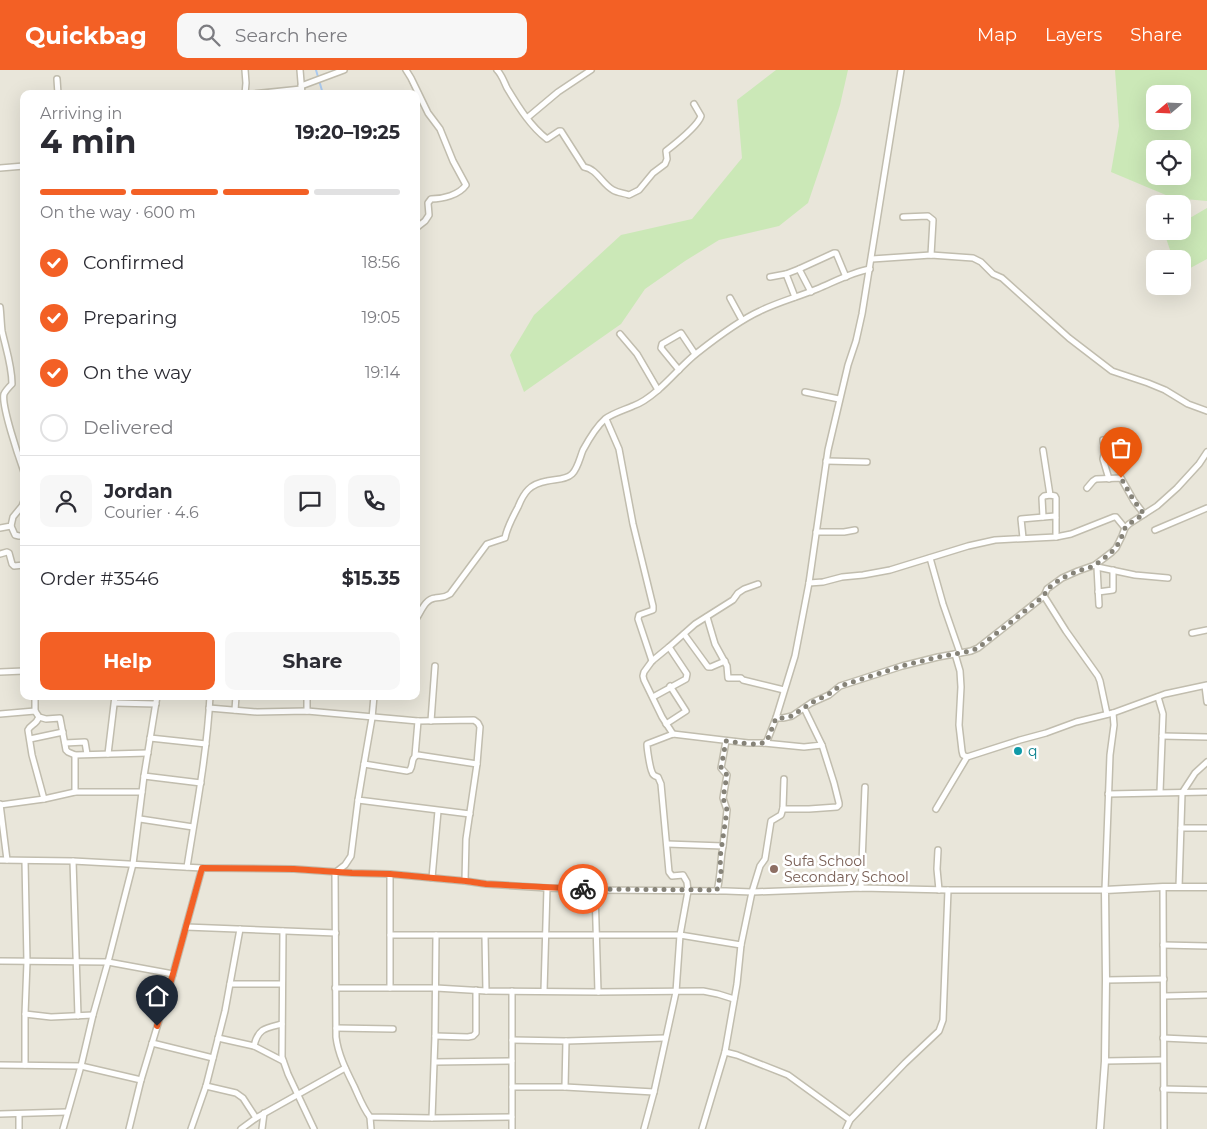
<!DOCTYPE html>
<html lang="en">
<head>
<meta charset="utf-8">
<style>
	:root { --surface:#fff; --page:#f7f7f7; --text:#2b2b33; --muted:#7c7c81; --line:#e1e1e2; --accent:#f36025 }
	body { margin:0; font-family:Montserrat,sans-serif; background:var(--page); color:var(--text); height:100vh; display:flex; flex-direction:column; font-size:19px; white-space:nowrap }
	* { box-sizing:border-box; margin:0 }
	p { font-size:16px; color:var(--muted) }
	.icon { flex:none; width:28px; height:28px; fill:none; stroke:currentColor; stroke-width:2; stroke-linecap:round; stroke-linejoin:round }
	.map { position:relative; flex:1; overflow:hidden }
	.drawer { position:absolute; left:20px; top:20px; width:400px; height:610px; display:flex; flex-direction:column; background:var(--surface); border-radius:10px; box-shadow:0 5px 20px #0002 }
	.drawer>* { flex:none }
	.needle { width:32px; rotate:251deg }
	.fabs { position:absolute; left:1146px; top:15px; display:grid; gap:10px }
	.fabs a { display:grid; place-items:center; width:45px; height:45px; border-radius:10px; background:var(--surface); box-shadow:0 5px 20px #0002; font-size:25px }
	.pin { position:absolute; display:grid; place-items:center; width:42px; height:42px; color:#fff; margin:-51px -21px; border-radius:50% 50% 50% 0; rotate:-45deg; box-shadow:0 0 5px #0007 }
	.pin .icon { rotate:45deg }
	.courier { position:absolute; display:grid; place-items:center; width:50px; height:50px; margin:-25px; border:4px solid #f36025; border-radius:50%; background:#fff; color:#222; box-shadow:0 1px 6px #0007 }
	.head em { font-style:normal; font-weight:700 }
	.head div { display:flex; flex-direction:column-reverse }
	.head { display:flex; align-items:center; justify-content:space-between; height:85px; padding:0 20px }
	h1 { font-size:32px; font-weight:700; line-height:38px }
	.bar { display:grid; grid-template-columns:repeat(4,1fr); gap:8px 5px; align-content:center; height:60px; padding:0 20px }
	.bar i { height:6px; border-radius:4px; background:var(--line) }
	.bar .active { background:var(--accent) }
	.bar p { grid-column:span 4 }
	.line { display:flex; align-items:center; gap:12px; padding:0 20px; border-top:1px solid var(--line) }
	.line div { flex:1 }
	.round { display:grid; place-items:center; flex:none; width:52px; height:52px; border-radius:10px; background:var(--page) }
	ol { padding:0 20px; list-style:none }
	li { display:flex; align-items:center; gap:15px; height:55px }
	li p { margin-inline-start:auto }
	li .icon { padding:5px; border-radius:50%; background:var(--accent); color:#fff; stroke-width:4 }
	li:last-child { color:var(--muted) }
	li i { width:28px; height:28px; border:2px solid var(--line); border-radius:50% }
	.button { display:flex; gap:10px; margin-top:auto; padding:10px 20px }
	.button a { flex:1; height:58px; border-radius:10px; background:var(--accent); color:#fff; font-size:20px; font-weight:700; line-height:58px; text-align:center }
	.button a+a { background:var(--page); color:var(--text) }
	header { display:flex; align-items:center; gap:30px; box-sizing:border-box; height:70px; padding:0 25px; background:var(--accent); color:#fff }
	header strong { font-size:24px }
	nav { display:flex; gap:28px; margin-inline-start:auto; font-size:18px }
	.search { width:350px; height:45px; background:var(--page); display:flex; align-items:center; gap:12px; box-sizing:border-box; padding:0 18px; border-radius:10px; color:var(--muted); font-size:19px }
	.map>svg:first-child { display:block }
	.residential { fill:#e9e6da; fill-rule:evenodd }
	.green { fill:#cbe8b7; fill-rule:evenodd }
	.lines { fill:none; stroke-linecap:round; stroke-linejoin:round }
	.stream { stroke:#abcaef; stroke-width:2 }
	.minor-casing { stroke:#c1bdae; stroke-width:8 }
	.tertiary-casing { stroke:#c1bdae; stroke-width:9 }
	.minor { stroke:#fff; stroke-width:5 }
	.tertiary { stroke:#fff; stroke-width:6 }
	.done { stroke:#868378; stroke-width:5; stroke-dasharray:0 9 }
	.route { stroke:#f36025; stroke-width:6 }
	.culture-dot { fill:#0f9aa8; stroke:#fff; stroke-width:2 }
	.education-dot { fill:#8d6e63; stroke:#fff; stroke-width:2 }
	.labels { text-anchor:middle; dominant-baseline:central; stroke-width:5; stroke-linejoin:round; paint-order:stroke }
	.culture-label { font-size:14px; fill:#0d838f; stroke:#fff; text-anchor:start }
	.education-label { font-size:14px; fill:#785e54; stroke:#fff; text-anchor:start }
</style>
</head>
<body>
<header>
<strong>Quickbag</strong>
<div class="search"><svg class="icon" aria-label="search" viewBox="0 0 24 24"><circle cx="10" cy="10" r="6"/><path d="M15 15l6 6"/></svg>Search here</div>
<nav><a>Map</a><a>Layers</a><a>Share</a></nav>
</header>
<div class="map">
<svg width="1207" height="1059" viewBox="0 0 1207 1059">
	<rect width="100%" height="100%" fill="#f5f4ec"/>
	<path class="residential" d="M0,0H1207V1059H0ZM24,24H416V626H24ZM1155,24H1182V51H1155ZM1155,79H1182V106H1155ZM1155,134H1182V161H1155ZM1155,189H1182V216H1155Z"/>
	<g class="green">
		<polygon points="776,0 848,0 840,35 825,83 808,133 779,156 719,170 685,191 645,219 621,254 524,322 510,285 534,245 621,165 692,149 742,88 737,30"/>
		<path d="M1115,0H1207V131L1173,128L1111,102L1119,56ZM1155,24H1182V51H1155ZM1155,79H1182V106H1155Z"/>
		<polygon points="1207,138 1207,189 1183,202 1182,189 1173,189 1165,165 1170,161 1182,161 1183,152"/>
	</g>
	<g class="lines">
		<polyline class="stream" points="316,0 323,24"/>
		<defs>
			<g id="minor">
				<polyline points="300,0 302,24"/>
				<path d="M406,0L411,8L428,43L440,59L453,91L466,115C459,125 443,129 431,129L428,133L429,145L425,151L416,158"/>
				<path d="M497,0C502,5 504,12 507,18C518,36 530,56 547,69L559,61H561L584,97C597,99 602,114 613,120C618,123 624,123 629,125L639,120L653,103L665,94L667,89L666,81C675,74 698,56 701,46L694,34"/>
				<polyline points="57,9 58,24"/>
				<polyline points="301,16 344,0"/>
				<polyline points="245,24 246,13 245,0"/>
				<polyline points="253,24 301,19"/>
				<polyline points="527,48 558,22 591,0"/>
				<polyline points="0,98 24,96"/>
				<polyline points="903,147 928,146 933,150 931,185"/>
				<polyline points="872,189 931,185 973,188 981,192 993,204 1002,208 1069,268 1112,301 1148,313 1165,320 1188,334 1207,341"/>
				<polyline points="786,204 799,199"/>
				<polyline points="770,207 786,204 795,227"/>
				<polyline points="811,222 799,199 834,183 836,183 846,207"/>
				<polyline points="730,228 742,250"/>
				<path d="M0,237C1,245 1,253 2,261C6,279 12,296 12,314C9,317 6,320 4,324C1,335 19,388 24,402"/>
				<polyline points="620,264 637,284 658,320"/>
				<polyline points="679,300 661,278 662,274 681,263 695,284"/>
				<polyline points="805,322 839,329"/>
				<polyline points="606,349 619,379 633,454 653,536 653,540 639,545 638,549 652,591"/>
				<polyline points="1103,370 1105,380 1103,389 1109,409"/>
				<polyline points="1043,380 1050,425 1055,426 1056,428 1056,447"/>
				<polyline points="826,391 867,392"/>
				<polyline points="1087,418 1093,411 1096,409 1121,408 1134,431 1144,444"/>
				<polyline points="1043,447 1042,428 1044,426 1050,425"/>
				<polyline points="11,456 15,465 19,466 24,466"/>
				<polyline points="0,458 11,456 13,447 22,436 24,431"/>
				<polyline points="1155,460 1207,438"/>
				<polyline points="816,462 844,462 855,460"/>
				<polyline points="1023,468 1021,449 1055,446 1056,448 1056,467"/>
				<polyline points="0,484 7,482 9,483 12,494 14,496 24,495"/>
				<polyline points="930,488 943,534 960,583"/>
				<polyline points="1095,495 1097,497 1135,505 1168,508"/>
				<polyline points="1097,497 1099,535"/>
				<polyline points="809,513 823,512 842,507 863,505 890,500 968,476 995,470 1056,467 1071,464 1114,447 1116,447 1125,458"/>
				<polyline points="1098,522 1113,520 1113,500"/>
				<polyline points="1044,526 1066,561 1098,606 1100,611 1107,644"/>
				<polyline points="707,547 715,574 727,596 728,608 741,608 743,610 784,620"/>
				<path d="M416,549C421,542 425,529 435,528C441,527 444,528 450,524L487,474L505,468C507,457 513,447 518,437C524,422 530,414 547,411C555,409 566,410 572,404C578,398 580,387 583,380C589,369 596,357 605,349C613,343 624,340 633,336C642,333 651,326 658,320C672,308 683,294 697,283C716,268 738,251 760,241C778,232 798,227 817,219C834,212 852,202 870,199"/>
				<polyline points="1192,563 1207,560"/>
				<polyline points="684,564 708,597 711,597 725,591"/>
				<polyline points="955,584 960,601 961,617 959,655 962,681 963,685 967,687"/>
				<polyline points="0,602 24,601"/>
				<polyline points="1205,616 1207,632"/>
				<polyline points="307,626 307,641"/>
				<path d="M374,626L372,648L364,694L407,701L410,700C414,694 410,688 418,685L477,694"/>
				<polyline points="653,627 686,609 687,604 669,577"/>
				<polyline points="1158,627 1163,644 1160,722"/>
				<polyline points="115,633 156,634"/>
				<polyline points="209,638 257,642 307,641 418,651 474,650 478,653 480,657 477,694 466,769 465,811"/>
				<polyline points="235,640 236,626"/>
				<polyline points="35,641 35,626"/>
				<polyline points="0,644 35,641 39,647 46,649 60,648 66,680 68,682 75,685 148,683"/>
				<path d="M39,647C36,655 31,654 28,660L32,685L44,729"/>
				<polyline points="776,648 783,648 792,646 811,633 829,625 840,616 902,596 938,587 971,581 978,578 1044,526 1047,519 1062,508 1078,501 1095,495 1112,482 1116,478 1122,466 1125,458 1129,454 1157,436 1177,418 1199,394 1207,382"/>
				<polyline points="431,651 435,596"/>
				<polyline points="666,654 686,641 670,616"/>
				<polyline points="673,664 662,647 644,610 643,606 644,602 652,591 669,577 695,554 733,530 738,523 744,519 758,514"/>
				<polyline points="1162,666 1207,667"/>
				<polyline points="150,668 206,674"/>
				<polyline points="30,669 63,662"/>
				<polyline points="65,673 85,672 87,684"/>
				<polyline points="764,673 767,671 776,648 795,586 809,513 828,380 848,295 856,271 862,244 901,0"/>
				<polyline points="108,684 115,626"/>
				<polyline points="75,685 75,722"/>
				<polyline points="415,686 418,651"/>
				<polyline points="364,694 358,730 470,744"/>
				<polyline points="144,706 201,713"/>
				<polyline points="784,709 783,738 784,739 809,739 837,737 839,735 839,733 834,713 822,675"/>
				<polyline points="1108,724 1207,722"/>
				<polyline points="0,734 7,790"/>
				<polyline points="0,735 44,729 75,722 142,722"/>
				<polyline points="936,739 967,687 1020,670 1046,663 1076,652 1113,643 1165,624 1207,615"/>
				<polyline points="140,749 193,757"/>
				<polyline points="1181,758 1207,758"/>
				<path d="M667,774L723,776C720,791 721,806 717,821"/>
				<polyline points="723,776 727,740 723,728 727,705 721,698 726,671"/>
				<polyline points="938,780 937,799 939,820"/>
				<polyline points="0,790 73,791 202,798 294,799 352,803 390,804 465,811 486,814 547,818 595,820 726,821 752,822 861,818 948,820 1105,820 1110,685 1114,655 1113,643"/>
				<polyline points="25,791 27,892 25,944 25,995"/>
				<polyline points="73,791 78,946"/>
				<path d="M187,797C196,740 207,684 210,626"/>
				<path d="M335,802L336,967C338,984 346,1000 354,1016C359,1027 363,1038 370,1047L432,1048L512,1047"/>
				<polyline points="336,802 345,795 351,786 358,730"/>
				<polyline points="390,804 390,865 436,865 435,966 432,1048"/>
				<polyline points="432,808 438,741"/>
				<polyline points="1163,817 1164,1059"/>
				<polyline points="1179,817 1182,723 1195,703 1207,692"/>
				<polyline points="861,818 865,717"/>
				<polyline points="595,820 598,922"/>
				<polyline points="186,857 336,863"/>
				<polyline points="283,861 282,987 288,1004 314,1059"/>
				<polyline points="436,865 680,865 741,875"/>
				<polyline points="485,866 486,921"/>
				<polyline points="1163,875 1207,876"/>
				<polyline points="0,891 108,892 173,904"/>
				<polyline points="1106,910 1164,909"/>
				<polyline points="230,914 282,914"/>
				<polyline points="335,918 436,918 486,921 598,922 703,921 718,924 734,929"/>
				<polyline points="390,918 390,865"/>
				<polyline points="544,921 547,818"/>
				<polyline points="1164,926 1207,925"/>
				<polyline points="25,944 51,947 93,945"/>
				<polyline points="336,958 393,959"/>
				<polyline points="435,966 468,967 473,966 476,963 476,920"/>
				<polyline points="218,968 254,976 283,991"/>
				<polyline points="1163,968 1207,970"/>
				<polyline points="512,970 566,971 665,968"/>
				<polyline points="152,973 213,988"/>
				<path d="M254,976C258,958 266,958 282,954"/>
				<polyline points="725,982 737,985 788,1005 850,1050"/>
				<polyline points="1105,991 1163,990"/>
				<polyline points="435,992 512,991"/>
				<polyline points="0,995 81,996 141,1010"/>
				<polyline points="206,1016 236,1023 243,1028 256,1048 241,1059"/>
				<polyline points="512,1017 565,1017 654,1022"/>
				<polyline points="565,1017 566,971"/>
				<polyline points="1163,1019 1207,1020"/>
				<polyline points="0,1044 67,1042"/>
				<polyline points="370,1047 371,1059"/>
				<polyline points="256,1048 345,998"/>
				<polyline points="19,1059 19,1044"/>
				<polyline points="63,1059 81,996 93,945 108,892 133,794 144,706 157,626"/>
				<polyline points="129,1059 141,1010 173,904 202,798"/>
				<polyline points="191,1059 206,1016 225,941 240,859"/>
				<polyline points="262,1059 264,1043"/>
				<polyline points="512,1059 512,921"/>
				<path d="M644,1059L654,1022L676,922L680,865L688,821L687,812L683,805L672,806L669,802L661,714L658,707C655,706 653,706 652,702C650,698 647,679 647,674L673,664L748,673H764L804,677L822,675L804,638"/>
				<polyline points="702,1059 725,982 737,914 741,875 752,822 760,796 765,789 771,751 781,745 783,738"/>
				<polyline points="846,1059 850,1050 905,993 939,961 943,950 948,820"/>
			</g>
			<polyline id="tertiary" points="1100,1059 1105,991 1106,910 1105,820 1163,817 1207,817"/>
		</defs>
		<use href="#minor" class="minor-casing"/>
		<use href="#tertiary" class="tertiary-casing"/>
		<use href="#minor" class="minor"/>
		<use href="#tertiary" class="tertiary"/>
	</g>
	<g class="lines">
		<path class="done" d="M583,819L717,820L721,802L720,788L727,740L723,728L727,705L721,698L726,671C736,672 758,677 767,671L776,648H783L792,646L811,633L829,624L840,616L902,596L938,587L971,581L978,578L1044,526L1047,519L1062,508L1078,501L1091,497L1101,491L1116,478L1122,466L1125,458L1129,454L1144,444L1134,431L1121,408"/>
		<polyline class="route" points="157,956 173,904 202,798 294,799 352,803 390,804 466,811 486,814 583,819"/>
	</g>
	<circle class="culture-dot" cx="1018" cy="681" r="5"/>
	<circle class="education-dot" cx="774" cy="799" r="5"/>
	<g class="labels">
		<g class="culture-label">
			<text x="1028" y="681">q</text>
		</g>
		<g class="education-label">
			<text x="784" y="791">Sufa School<tspan x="784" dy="16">Secondary School</tspan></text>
		</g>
	</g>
</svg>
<div class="fabs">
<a><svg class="needle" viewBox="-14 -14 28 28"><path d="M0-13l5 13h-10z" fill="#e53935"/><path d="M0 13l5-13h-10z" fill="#7c7c81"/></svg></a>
<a><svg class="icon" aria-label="locate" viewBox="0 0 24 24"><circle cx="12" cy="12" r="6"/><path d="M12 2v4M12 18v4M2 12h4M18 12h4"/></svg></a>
<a>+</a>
<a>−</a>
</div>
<div class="pin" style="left:1121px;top:408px;background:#ea580c"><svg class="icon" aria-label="bag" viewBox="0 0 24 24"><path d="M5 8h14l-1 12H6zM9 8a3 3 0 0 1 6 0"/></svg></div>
<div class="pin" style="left:157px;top:956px;background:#1f2937"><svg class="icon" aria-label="home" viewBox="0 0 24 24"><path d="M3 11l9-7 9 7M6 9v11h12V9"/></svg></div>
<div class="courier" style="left:583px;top:819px"><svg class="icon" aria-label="bike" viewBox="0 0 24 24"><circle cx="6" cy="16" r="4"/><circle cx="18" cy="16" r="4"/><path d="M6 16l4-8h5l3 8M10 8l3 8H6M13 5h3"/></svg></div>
<section class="drawer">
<div class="head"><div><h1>4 min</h1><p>Arriving in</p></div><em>19:20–19:25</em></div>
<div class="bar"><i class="active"></i><i class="active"></i><i class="active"></i><i></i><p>On the way · 600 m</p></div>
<ol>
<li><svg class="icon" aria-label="check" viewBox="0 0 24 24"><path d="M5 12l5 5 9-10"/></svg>Confirmed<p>18:56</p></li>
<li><svg class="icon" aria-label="check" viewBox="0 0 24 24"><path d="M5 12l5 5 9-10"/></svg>Preparing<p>19:05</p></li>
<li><svg class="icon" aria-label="check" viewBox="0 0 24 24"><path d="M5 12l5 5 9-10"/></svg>On the way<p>19:14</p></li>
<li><i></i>Delivered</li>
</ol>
<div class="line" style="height:90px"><a class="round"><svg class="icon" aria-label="person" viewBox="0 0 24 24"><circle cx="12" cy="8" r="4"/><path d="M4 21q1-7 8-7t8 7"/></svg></a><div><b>Jordan</b><p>Courier · 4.6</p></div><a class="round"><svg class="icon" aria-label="chat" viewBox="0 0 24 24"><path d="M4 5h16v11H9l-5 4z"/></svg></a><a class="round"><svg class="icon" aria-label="phone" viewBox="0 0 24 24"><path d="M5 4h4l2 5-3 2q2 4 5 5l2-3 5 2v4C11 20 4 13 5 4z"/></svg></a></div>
<div class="line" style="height:65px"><div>Order #3546</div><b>$15.35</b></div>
<div class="button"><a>Help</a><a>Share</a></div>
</section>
</div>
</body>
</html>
